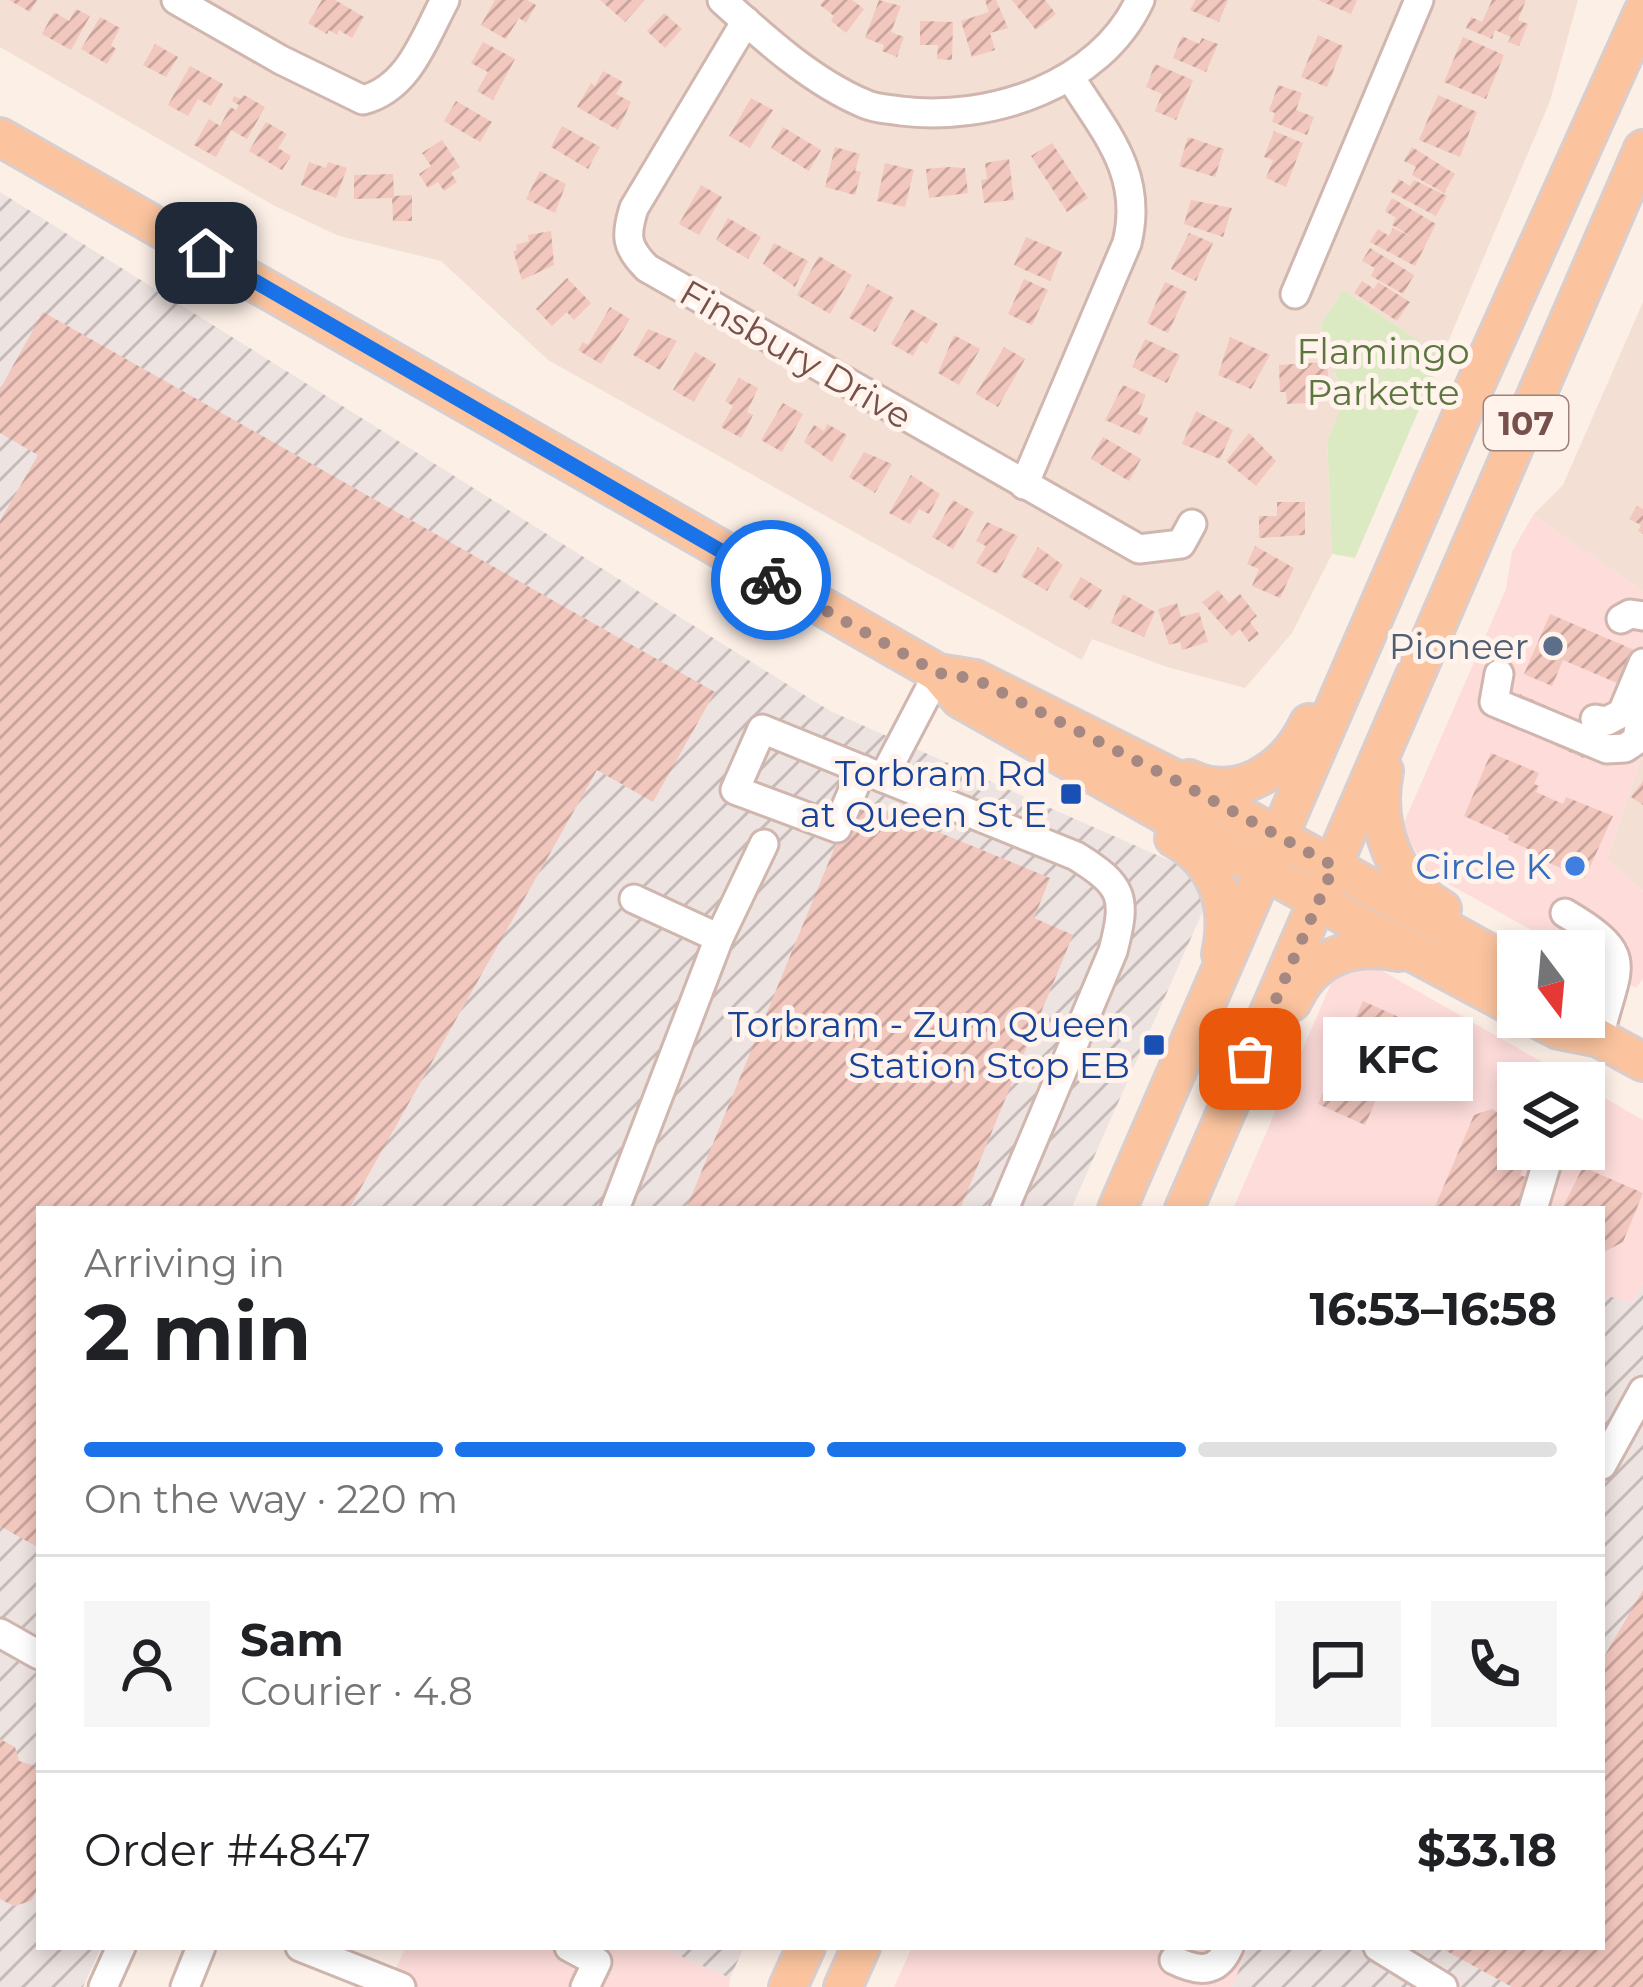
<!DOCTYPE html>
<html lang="en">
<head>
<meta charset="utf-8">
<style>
	:root { --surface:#fff; --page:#f6f6f6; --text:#202124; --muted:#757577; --line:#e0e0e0; --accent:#1a73e8 }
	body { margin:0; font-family:Montserrat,sans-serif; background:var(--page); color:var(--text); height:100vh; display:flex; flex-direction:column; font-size:45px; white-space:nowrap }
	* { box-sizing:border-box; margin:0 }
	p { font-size:39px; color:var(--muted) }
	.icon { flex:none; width:66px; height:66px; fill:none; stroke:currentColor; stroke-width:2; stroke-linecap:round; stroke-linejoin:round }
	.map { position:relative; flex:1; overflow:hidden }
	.side { position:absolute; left:36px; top:1206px; width:1569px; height:744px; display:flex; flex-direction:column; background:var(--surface); border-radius:0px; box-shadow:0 6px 18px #0003 }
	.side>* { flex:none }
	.needle { width:78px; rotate:164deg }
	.fabs { position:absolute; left:1497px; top:930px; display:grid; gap:24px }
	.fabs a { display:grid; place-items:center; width:108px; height:108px; border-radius:0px; background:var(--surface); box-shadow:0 6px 18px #0003; font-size:60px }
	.pin { position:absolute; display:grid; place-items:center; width:102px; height:102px; color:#fff; margin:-51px; border-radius:24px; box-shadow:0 6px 18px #0006 }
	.courier { position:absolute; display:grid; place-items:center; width:120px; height:120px; margin:-60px; border:9px solid #1a73e8; border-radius:50%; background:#fff; color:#222; box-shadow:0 3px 15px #0007 }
	.bubble { position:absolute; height:84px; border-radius:0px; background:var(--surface); box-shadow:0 6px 18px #0003; font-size:39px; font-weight:700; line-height:84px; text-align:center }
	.summary em { font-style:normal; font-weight:700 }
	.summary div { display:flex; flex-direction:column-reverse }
	.summary { display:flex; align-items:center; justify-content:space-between; height:204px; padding:0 48px }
	h1 { font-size:78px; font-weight:700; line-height:90px }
	.bar { display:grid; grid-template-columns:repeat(4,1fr); gap:18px 12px; align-content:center; height:144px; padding:0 48px }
	.bar i { height:15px; border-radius:9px; background:var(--line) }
	.bar .on { background:var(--accent) }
	.bar p { grid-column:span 4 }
	.line { display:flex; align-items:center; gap:30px; padding:0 48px; border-top:3px solid var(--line) }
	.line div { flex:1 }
	.round { display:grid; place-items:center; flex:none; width:126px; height:126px; border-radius:0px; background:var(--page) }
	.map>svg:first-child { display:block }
	.residential { fill:#f4dfd4 }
	.commercial { fill:#fddcda }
	.industrial { fill:url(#industrial-furrows) }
	.park { fill:#dceac4 }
	.building { fill:url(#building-hatch) }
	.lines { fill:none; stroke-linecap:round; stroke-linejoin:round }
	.minor-casing { stroke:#d0b6af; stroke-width:33 }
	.major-casing { stroke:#d9cecd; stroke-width:42 }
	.minor { stroke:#fff; stroke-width:27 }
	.major { stroke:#fbc49f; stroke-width:36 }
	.done { stroke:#a58881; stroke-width:12; stroke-dasharray:0 21.6 }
	.route { stroke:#1a73e8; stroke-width:15 }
	.service-dot { fill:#5c6f8a; stroke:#fff3ec; stroke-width:4.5 }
	.transit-dot { fill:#1a4fb4; stroke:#fff3ec; stroke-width:4.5 }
	.shop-dot { fill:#3f7fe0; stroke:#fff3ec; stroke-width:4.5 }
	.labels { text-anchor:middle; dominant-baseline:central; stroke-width:10; stroke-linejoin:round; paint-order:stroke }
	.shield { fill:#fff3ec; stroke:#9f817b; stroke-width:3 }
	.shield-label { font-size:33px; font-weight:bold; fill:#76504b }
	.park-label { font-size:36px; fill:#5c7640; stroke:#fff3ec }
	.street-label { font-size:36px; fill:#76504b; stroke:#fff3ec }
	.service-label { font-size:36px; fill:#4e5e75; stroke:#fff3ec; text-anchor:end }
	.transit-label { font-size:36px; fill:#164399; stroke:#fff3ec; text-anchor:end }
	.shop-label { font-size:36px; fill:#366cbe; stroke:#fff3ec; text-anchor:end }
</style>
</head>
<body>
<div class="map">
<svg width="1643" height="1987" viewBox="0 0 1643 1987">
	<defs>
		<pattern id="industrial-furrows" width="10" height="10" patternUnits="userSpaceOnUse" patternTransform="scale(3)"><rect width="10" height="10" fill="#ede3e0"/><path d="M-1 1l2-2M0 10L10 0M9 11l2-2" fill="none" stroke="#c5bab8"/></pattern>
		<pattern id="building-hatch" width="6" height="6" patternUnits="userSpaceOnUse" patternTransform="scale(3)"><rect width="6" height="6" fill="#f2c7be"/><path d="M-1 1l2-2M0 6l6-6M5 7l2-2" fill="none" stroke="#c9a49c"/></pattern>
	</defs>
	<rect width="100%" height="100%" fill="#fcefe6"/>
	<g class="residential">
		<polygon points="0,0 1578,0 1550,101 1442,356 1343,290 1320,325 1344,402 1327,441 1332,554 1292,633 1245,688 1167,667 1092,639 1082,660 548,360 441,261 339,236 273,205 0,47"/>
		<polygon points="1643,302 1643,591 1533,515 1563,485"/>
		<polygon points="1643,751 1643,891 1607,859"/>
	</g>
	<g class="commercial">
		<polygon points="1533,515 1643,591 1643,751 1607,859 1643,891 1643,979 1636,988 1584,959 1584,951 1569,951 1427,872 1402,827 1506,589 1512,552"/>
		<polygon points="1370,964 1579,1083 1518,1083 1518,1149 1584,1149 1584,1086 1643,1120 1643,1283 1633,1303 1608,1296 1602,1309 1602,1209 1233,1209 1334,977"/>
		<polygon points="406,1947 661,1947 730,1978 729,1987 387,1987"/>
		<polygon points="912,1947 1248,1947 1232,1987 894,1987"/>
	</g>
	<g class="industrial">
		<polygon points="0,192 830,711 1193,871 1206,904 1071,1209 39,1209 39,1947 101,1947 83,1987 0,1987"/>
		<polygon points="1643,1283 1643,1987 1232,1987 1248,1947 1602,1947 1602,1309 1608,1296 1633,1303"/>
		<polygon points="660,1947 744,1947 730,1978"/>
	</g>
	<polygon class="park" points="1343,290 1442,356 1355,558 1332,554 1327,441 1344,401 1320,325"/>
	<g class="building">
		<polygon points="9,0 37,0 30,12"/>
		<polygon points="322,0 335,0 364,17 352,38 339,30 337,35 329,30 327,34 308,23"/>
		<polygon points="495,0 527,0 536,5 526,23 519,18 506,39 481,25"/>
		<polygon points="600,0 645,0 625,22"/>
		<polygon points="824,0 852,0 864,9 846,33 831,21 834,16 820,5"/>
		<polygon points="879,0 901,6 891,32 904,37 897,57 882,51 884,45 865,38"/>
		<polygon points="985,0 996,0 1008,28 990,33 995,50 972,57 961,21 989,12"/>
		<polygon points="1012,0 1045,0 1056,14 1036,30"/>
		<polygon points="1195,0 1228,0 1219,22 1190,10"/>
		<polygon points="1318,0 1357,0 1351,14"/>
		<polygon points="1492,0 1526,0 1518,20 1528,24 1519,46 1508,42 1511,37 1495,30 1492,39 1466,28 1471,17 1482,22"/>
		<polygon points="76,9 90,16 71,50 42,34 54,12 69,21"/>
		<polygon points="664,13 682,29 665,48 647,31"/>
		<polygon points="100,17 120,28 111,45 116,49 107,64 81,49"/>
		<polygon points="920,21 953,22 952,60 937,59 938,45 920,45"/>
		<polygon points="1318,35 1343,46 1327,87 1301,77"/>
		<polygon points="1182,36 1199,44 1202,38 1218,44 1206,72 1173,58"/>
		<polygon points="1463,37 1504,55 1486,99 1444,82"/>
		<polygon points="483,42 515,59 493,100 477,91 488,72 471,63"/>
		<polygon points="155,44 178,57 166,77 143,65"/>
		<polygon points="1155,64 1193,80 1176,120 1155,111 1162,94 1146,87"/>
		<polygon points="190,66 223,84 211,106 198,99 188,116 168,105"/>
		<polygon points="603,71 623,82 616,94 631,102 618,130 577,107 591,83 595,86"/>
		<polygon points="1278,85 1302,93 1296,110 1314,117 1307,135 1272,122 1275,113 1269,111"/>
		<polygon points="244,95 265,107 247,139 231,130 216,157 194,145 209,119 220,126 230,107 236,110 239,105 232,101 234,96 241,99"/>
		<polygon points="1438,95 1477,112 1460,157 1419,140"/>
		<polygon points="751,98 773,110 750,148 729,136"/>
		<polygon points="456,101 492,122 480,142 444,121"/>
		<polygon points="266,122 287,134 278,148 291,156 282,170 249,151"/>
		<polygon points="562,126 600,147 588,169 551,147"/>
		<polygon points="783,127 821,150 809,171 771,148"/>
		<polygon points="1274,131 1303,143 1286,187 1266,178 1273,160 1264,157"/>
		<polygon points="1188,137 1224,149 1215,177 1179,166"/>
		<polygon points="442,140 460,167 451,173 457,182 444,191 438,182 428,188 419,174 431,166 422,153"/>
		<polygon points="1052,143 1088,198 1067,212 1031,156"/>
		<polygon points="835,147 860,154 855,171 861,172 855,195 825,187"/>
		<polygon points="1412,147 1455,174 1444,193 1412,175 1416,167 1404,161"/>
		<polygon points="1009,159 1014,200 984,203 981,180 987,179 985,163"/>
		<polygon points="309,162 326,168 328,162 347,168 336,198 301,185"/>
		<polygon points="885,163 914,170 905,207 877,201"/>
		<polygon points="949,167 965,168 968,193 929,198 926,169"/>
		<polygon points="540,171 566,184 555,213 526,199"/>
		<polygon points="393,174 394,196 412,195 412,221 393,221 392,198 354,199 354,175"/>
		<polygon points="1399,179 1410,186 1414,180 1447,196 1436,216 1391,192"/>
		<polygon points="701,185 722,197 699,235 679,224"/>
		<polygon points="1392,198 1436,224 1415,266 1370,242 1378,229 1389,236 1393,228 1412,237 1392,225 1396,218 1385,211"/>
		<polygon points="1191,200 1232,208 1223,237 1184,224"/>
		<polygon points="728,218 761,237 748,259 716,240"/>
		<polygon points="551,231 554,265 522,280 513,251 517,250 516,245 529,241 528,235"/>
		<polygon points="1189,233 1213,243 1196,281 1171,269"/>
		<polygon points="1026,237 1062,252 1050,281 1014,265"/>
		<polygon points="774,243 808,261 795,287 763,264"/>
		<polygon points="1370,248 1414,275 1403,294 1371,276 1375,268 1362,261"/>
		<polygon points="819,256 852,275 830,314 797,295"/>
		<polygon points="567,278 591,303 574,320 567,312 552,326 536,309"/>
		<polygon points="1024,279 1048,290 1032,325 1008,314"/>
		<polygon points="1362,281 1374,289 1378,282 1410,302 1397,321 1354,293"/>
		<polygon points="1165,282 1187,292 1168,333 1147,323"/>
		<polygon points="868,284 894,298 875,332 849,318"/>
		<polygon points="610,307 630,319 601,364 578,350 583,342 588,345"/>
		<polygon points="911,309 938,324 927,344 921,341 913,356 891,344"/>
		<polygon points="43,312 715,692 653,802 597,770 349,1209 39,1209 39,1548 0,1526 0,521 38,455 0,433 0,389"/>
		<polygon points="648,329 677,341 660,370 633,355"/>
		<polygon points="954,335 980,349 959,385 938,373"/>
		<polygon points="1230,337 1270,355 1251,389 1218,375"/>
		<polygon points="1145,339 1180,355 1167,383 1132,367"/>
		<polygon points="1004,347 1025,359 998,407 976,394"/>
		<polygon points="695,352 716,364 694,402 673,390"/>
		<polygon points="1327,362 1329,390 1323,390 1324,402 1287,404 1286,392 1280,392 1279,365"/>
		<polygon points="739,378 758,388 747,412 753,415 741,438 721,427 733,406 725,401"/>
		<polygon points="1123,385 1146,395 1138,414 1148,418 1140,435 1105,420"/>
		<polygon points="783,403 803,414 782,452 761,440"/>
		<polygon points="1196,411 1233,430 1220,459 1182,444"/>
		<polygon points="827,424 847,435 832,462 804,442 814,425 824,431"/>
		<polygon points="1249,433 1276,461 1256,486 1226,461"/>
		<polygon points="1103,437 1141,459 1129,481 1091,459"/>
		<polygon points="864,452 892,464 875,493 849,477"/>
		<polygon points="911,475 940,494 929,514 919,509 910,524 889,513"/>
		<polygon points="953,500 974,512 953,549 932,537"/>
		<polygon points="1277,502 1305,502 1305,535 1259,538 1259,516 1277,516"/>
		<polygon points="1637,506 1643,509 1643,534 1638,531 1641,525 1629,519"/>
		<polygon points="987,522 1018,536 997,574 976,563 986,546 976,541"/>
		<polygon points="1255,546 1294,568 1280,598 1252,586 1259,569 1247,564"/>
		<polygon points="1038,547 1063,565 1047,591 1021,576"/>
		<polygon points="1081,577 1102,590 1090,610 1069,597"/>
		<polygon points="1218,590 1229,603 1240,594 1257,616 1250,622 1259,634 1249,642 1240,629 1232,636 1202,602"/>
		<polygon points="1123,594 1155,612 1144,637 1111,623"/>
		<polygon points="1177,603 1181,617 1199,612 1208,642 1182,650 1180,642 1169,645 1158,609"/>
		<polygon points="1550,614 1639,652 1624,686 1563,660 1552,686 1524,674"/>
		<polygon points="1520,694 1596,728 1583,758 1506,723"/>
		<polygon points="1491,753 1539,773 1534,784 1539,786 1536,792 1563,804 1566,797 1613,816 1585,878 1537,858 1539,854 1508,840 1509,836 1464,816"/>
		<polygon points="1643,781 1643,805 1631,797"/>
		<polygon points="855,798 1050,878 1034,918 1073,935 960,1209 686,1209"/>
		<polygon points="1363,1001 1410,1022 1365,1125 1318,1104"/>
		<polygon points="1492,1109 1518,1124 1518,1149 1533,1149 1520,1175 1534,1180 1523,1209 1434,1209 1474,1115"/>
		<polygon points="1583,1167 1643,1193 1623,1242 1602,1253 1602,1209 1562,1209"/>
		<polygon points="1643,1590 1643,1987 1512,1987 1439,1947 1602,1947 1602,1660"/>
		<polygon points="0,1739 15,1747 19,1761 39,1767 39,1887 31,1901 14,1906 0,1899"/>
	</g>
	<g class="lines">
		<defs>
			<g id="minor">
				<path d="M176,0L281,60L363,100C409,88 424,39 445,0"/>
				<path d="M722,0C764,38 812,82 865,104C876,109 889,109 901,111C989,122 1100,86 1140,0"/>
				<path d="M746,21L634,208C625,236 626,247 647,268L1139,549L1181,544L1192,524"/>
				<polyline points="1295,294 1419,0"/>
				<path d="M1024,485L1127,243C1144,174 1105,132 1070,77"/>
				<polyline points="1621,619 1630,614 1643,616"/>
				<polyline points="1499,674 1494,702 1607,749 1625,748 1637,740 1643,698"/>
				<polyline points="1595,719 1607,721 1622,713 1643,663"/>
				<path d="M862,769L837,828L735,790L762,729L1076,856C1124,886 1127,897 1113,951L1004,1209"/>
				<polyline points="883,778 938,673"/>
				<path d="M1565,913C1639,957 1616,964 1599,1038"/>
				<polyline points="719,938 764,844"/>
				<polyline points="615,1209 719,938 634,899"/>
				<polyline points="1533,1209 1551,1149"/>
				<polyline points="1602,1465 1643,1391"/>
				<polyline points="0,1633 39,1655"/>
				<polyline points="300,1947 401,1987"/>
				<polyline points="569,1947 597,1962 585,1987"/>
				<polyline points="1378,1947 1443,1987"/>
				<path d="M1174,1960C1198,1972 1217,1974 1229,1947"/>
				<polyline points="103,1987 121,1947"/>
				<polyline points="185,1987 201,1947"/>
			</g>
			<g id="major">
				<polyline points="0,137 938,673 975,679 1171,777 1518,969"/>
				<polyline points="938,673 960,699 1354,921 1518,1009"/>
				<path d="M1384,771C1373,825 1394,882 1442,909"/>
				<path d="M1189,779C1239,803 1288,768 1309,723"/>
				<path d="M1174,838C1217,862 1232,906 1221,954"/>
				<path d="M1292,1002C1313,956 1351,943 1399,952"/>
				<polyline points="1534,1017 1559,1030 1599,1038 1643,1062"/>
				<polyline points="1117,1209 1460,419 1643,12"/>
				<polyline points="1184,1209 1643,149"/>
				<polyline points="788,1987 806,1947"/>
				<polyline points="843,1987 861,1947"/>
			</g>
		</defs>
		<use href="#minor" class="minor-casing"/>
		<use href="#major" class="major-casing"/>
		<use href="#minor" class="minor"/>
		<use href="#major" class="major"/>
	</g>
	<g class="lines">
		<polyline class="done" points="771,580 938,673 975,679 1171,778 1334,866 1250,1059"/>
		<polyline class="route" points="206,253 771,580"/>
	</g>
	<circle class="service-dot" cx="1553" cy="646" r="12"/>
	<g class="transit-dot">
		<rect x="1059" y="782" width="24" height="24" rx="6"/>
		<rect x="1142" y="1033" width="24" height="24" rx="6"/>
	</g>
	<circle class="shop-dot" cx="1575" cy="866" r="12"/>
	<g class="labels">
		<rect class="shield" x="1484" y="396" width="84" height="54" rx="9"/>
		<g class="shield-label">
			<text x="1526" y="423">107</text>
		</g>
		<g class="park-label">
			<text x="1383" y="351">Flamingo<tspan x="1383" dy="41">Parkette</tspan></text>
		</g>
		<g class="street-label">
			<text transform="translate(796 354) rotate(30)">Finsbury Drive</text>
		</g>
		<g class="service-label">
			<text x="1529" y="646">Pioneer</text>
		</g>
		<g class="transit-label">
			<text x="1047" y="773">Torbram Rd<tspan x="1047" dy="41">at Queen St E</tspan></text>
			<text x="1130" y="1024">Torbram - Zum Queen<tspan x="1130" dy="41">Station Stop EB</tspan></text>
		</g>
		<g class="shop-label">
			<text x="1551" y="866">Circle K</text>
		</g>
	</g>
</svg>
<div class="fabs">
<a><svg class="needle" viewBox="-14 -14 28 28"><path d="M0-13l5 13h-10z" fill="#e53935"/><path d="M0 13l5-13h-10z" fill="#757577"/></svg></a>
<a><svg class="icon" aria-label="layers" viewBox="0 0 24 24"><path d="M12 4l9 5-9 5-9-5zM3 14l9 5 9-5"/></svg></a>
</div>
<div class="pin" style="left:1250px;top:1059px;background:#ea580c"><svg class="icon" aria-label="bag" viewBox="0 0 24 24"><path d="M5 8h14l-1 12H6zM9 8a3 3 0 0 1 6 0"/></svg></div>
<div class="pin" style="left:206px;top:253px;background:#1f2937"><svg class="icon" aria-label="home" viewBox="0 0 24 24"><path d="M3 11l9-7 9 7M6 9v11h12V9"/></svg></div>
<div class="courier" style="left:771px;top:580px"><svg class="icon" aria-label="bike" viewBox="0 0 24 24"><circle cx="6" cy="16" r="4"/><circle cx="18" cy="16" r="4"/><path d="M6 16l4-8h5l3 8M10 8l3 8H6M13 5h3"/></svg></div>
<div class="bubble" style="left:1323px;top:1017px;width:150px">KFC</div>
<section class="side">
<div class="summary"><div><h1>2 min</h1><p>Arriving in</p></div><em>16:53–16:58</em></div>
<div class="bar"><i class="on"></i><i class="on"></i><i class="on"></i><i></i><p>On the way · 220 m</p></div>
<div class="line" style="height:216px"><a class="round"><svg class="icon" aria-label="person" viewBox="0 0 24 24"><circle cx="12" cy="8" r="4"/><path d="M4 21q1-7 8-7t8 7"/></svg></a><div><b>Sam</b><p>Courier · 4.8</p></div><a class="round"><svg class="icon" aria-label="chat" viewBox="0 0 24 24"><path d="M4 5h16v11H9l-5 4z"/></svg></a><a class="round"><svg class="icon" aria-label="phone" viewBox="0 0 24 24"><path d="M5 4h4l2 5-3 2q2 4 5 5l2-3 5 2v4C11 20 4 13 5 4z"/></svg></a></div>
<div class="line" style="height:156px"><div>Order #4847</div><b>$33.18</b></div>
</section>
</div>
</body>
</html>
